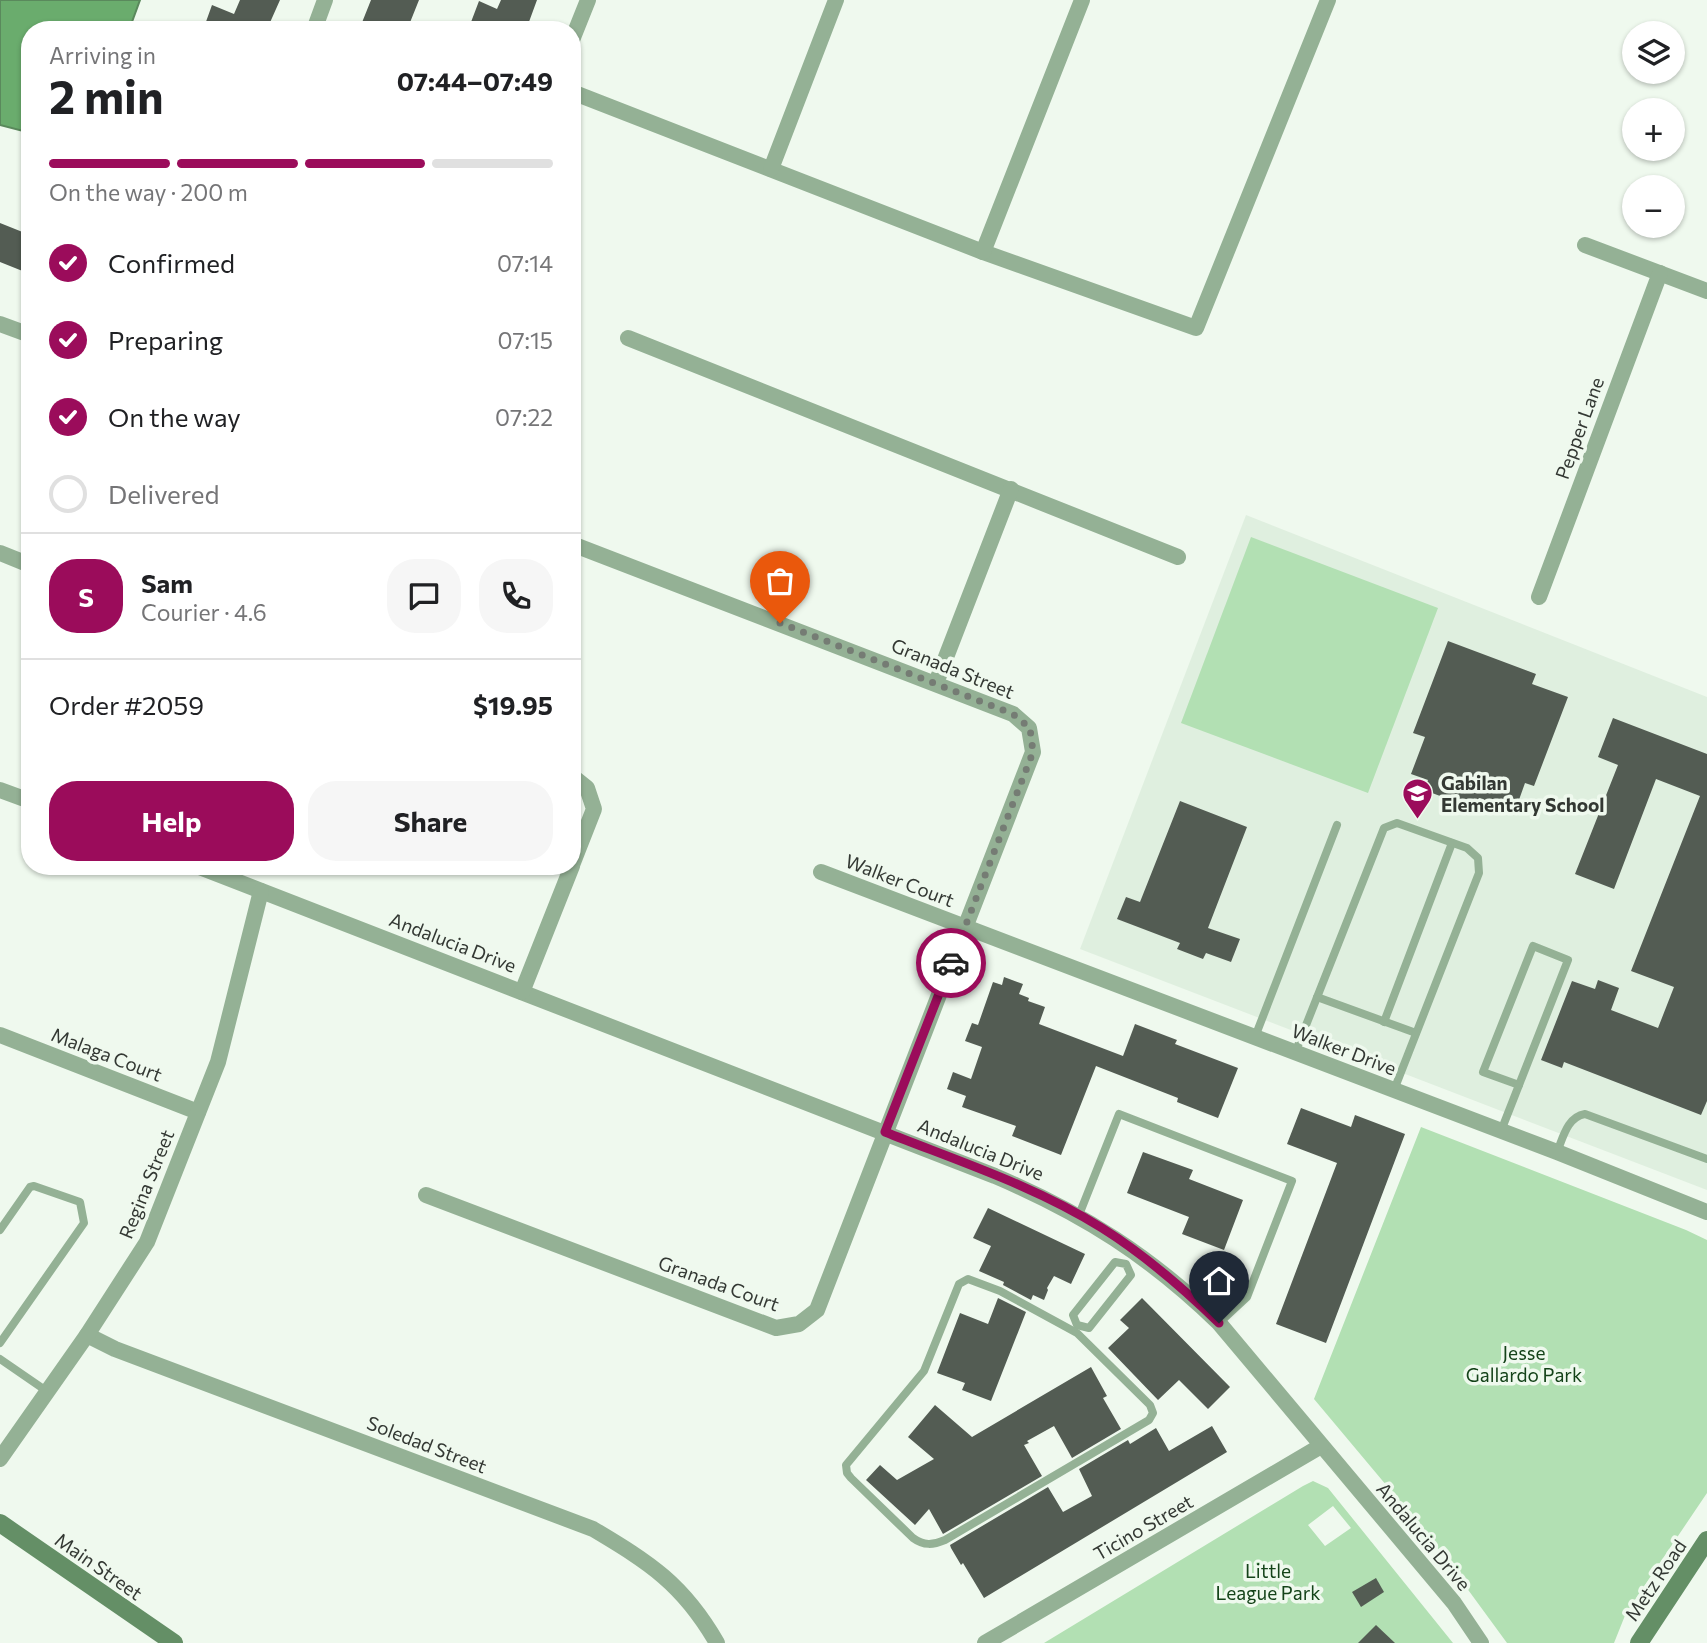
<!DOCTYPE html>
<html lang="en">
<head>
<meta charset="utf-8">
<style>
	:root { --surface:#fff; --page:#f6f6f6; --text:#202124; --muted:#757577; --line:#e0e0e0; --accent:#9b0c5b }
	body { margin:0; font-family:Commissioner,sans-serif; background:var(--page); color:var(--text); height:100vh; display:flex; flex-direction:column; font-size:26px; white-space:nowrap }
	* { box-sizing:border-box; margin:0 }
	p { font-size:23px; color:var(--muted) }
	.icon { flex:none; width:38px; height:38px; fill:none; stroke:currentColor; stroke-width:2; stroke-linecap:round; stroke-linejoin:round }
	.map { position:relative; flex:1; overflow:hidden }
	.panel { position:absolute; left:21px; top:21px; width:560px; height:854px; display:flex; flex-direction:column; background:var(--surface); border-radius:28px; box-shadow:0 2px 5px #0004 }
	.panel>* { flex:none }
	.fabs { position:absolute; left:1622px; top:21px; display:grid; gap:14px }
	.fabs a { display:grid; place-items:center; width:63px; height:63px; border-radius:50%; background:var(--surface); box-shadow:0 2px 5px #0004; font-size:35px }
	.pin { position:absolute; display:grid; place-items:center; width:60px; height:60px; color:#fff; margin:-72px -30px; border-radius:50% 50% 50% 0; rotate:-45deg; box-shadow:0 0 7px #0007 }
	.pin .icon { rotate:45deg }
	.courier { position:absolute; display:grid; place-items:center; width:70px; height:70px; margin:-35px; border:5px solid #9b0c5b; border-radius:50%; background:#fff; color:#222; box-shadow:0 2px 9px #0007 }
	.summary em { font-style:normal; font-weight:700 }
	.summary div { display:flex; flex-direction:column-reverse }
	.summary { display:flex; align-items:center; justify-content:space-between; height:119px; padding:0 28px }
	h1 { font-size:46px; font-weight:700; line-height:52px }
	.bar { display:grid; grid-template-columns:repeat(4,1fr); gap:10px 7px; align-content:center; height:84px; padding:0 28px }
	.bar i { height:9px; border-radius:5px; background:var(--line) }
	.bar .active { background:var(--accent) }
	.bar p { grid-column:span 4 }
	.line { display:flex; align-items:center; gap:18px; padding:0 28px; border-top:2px solid var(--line) }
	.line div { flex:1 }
	.round { display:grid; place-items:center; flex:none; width:74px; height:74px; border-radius:28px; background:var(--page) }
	ol { padding:0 28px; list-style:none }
	li { display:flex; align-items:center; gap:21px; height:77px }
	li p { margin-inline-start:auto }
	li .icon { padding:7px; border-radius:50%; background:var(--accent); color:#fff; stroke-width:4 }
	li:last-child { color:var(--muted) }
	li i { width:38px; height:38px; border:4px solid var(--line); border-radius:50% }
	.cta { display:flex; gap:14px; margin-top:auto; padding:14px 28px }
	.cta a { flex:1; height:80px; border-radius:28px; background:var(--accent); color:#fff; font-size:28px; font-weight:700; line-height:80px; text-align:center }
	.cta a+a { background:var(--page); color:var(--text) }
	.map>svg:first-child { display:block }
	.built { fill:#dfefdf }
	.green { fill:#b2e0b3; fill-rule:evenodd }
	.water { fill:#6aac6d; stroke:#5a895c; stroke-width:2 }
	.building { fill:#535c53 }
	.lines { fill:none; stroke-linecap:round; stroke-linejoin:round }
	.lane { stroke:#94b195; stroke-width:8 }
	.street { stroke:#94b195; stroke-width:16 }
	.secondary { stroke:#648f66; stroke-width:18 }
	.done { stroke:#757c74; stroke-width:7; stroke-dasharray:0 12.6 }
	.route { stroke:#9b0c5b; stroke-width:9 }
	.labels { text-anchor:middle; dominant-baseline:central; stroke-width:7; stroke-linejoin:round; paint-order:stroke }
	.street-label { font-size:19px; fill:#333833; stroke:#eff9ee }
	.poi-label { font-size:19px; font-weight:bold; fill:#333833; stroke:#eff9ee; text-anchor:start }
	.park-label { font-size:19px; fill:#144319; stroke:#eff9ee }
</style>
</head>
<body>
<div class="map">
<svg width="1707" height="1643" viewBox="0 0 1707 1643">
	<rect width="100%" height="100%" fill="#eff9ee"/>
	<polygon class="built" points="1246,515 1707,697 1707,1190 1080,949"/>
	<g class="green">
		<polygon points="1251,537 1438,608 1368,793 1181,723"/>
		<polygon points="1421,1127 1686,1230 1707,1240 1707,1493 1626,1613 1614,1643 1507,1643 1428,1535 1314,1399"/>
		<path d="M1313,1481L1328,1488L1453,1643H1044L1303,1486ZM1333,1506L1351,1528L1325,1546L1308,1525Z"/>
	</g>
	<polygon class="water" points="0,0 140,0 129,30 30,30 30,131 27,132 0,125"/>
	<g class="building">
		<polygon points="240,0 280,0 268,27 272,30 203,30 212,5 234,14"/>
		<polygon points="371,0 419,0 407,30 359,30"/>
		<polygon points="501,0 537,0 526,30 468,30 479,1 497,9"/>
		<polygon points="0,223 30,235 30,274 0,262"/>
		<polygon points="1448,641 1536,674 1532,684 1568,697 1534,786 1525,783 1515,811 1479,798 1475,809 1424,790 1428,780 1411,774 1425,737 1413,733"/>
		<polygon points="1613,718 1707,754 1707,1101 1701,1115 1564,1062 1562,1068 1541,1060 1572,981 1595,989 1598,980 1619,988 1611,1010 1658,1028 1674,987 1631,971 1700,796 1656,779 1614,889 1575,874 1618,765 1598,757"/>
		<polygon points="1180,801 1247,827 1208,928 1240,939 1231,962 1206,953 1203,959 1177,949 1180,943 1117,919 1126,897 1140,902"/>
		<polygon points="1004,977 1023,984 1019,994 1029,998 1028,1001 1045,1007 1039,1024 1123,1056 1135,1024 1177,1040 1175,1044 1238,1068 1218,1118 1177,1102 1178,1098 1096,1066 1061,1155 1012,1136 1016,1126 962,1107 966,1096 947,1089 953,1072 971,1079 982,1047 965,1041 972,1023 978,1025 993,982 1002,985"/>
		<polygon points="1301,1108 1351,1127 1355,1115 1405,1134 1326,1343 1276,1324 1337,1163 1287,1144"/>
		<polygon points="1143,1152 1193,1170 1189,1179 1243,1200 1224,1250 1182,1234 1189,1217 1127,1193"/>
		<polygon points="988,1208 1085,1254 1071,1284 1054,1276 1047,1288 1048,1290 1044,1300 1033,1295 1031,1300 1003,1285 1004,1282 979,1271 991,1246 973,1238"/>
		<polygon points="998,1298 1026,1312 991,1401 962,1390 965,1383 937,1373 960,1313 988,1324"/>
		<polygon points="1142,1298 1230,1387 1208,1409 1179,1380 1158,1400 1108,1348 1129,1328 1120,1320"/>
		<polygon points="1091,1367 1107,1396 1103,1398 1121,1429 1072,1458 1054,1426 1027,1441 1029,1443 1024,1445 1042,1476 943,1534 929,1509 915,1525 866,1480 880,1465 897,1480 934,1459 908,1437 935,1405 972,1437"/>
		<polygon points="1212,1426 1227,1452 984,1598 963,1563 961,1565 951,1548 950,1545 1048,1487 1063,1512 1092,1496 1079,1469 1128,1440 1130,1444 1156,1428 1169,1451"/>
		<polygon points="1376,1578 1384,1592 1361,1607 1352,1592"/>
		<polygon points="1376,1625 1395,1643 1358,1643"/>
	</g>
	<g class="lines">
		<g class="lane">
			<polygon points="1533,946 1568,960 1519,1085 1483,1072"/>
			<polyline points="1317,997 1416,1033"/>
			<polyline points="1384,1022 1452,843"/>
			<polyline points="1255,1037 1337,825"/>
			<polyline points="1295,1053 1384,828 1397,823 1467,848 1478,858 1479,873 1394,1090"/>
			<polyline points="1501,1131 1519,1085"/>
			<path d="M1557,1152C1563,1138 1567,1117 1585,1114L1707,1159"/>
			<polyline points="1079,1215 1119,1114 1292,1181 1247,1297 1219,1323"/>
			<polyline points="0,1230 30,1187 34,1186 80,1202 84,1223 0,1343"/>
			<polygon points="1115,1262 1126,1264 1131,1275 1089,1328 1077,1325 1073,1315"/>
			<path d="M968,1279L1000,1291L1077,1333L1150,1405L1153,1413L1149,1420L945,1540C933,1545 924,1546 913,1538L851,1478L847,1473L846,1465L924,1371L959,1284Z"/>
			<polyline points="0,1359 48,1392"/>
		</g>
		<g class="street">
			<polyline points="314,30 325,0"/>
			<polyline points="572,40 588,0"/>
			<polyline points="572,92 983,252 1196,328 1328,0"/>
			<polyline points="771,169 836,0"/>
			<polyline points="1585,245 1707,291"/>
			<polyline points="983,252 1082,0"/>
			<polyline points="0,324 30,335"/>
			<polyline points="628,338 1178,557"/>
			<polyline points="0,553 30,565"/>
			<polyline points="1539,597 1660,273"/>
			<polyline points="936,683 1011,489"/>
			<polyline points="572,776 587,788 594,809 572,865"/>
			<polyline points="0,790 30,801"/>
			<path d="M197,866L995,1176C1084,1214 1150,1256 1219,1323L1454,1603L1481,1643"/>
			<polyline points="821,872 1557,1152 1707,1212"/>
			<polyline points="522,992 572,866"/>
			<polyline points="0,1035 198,1112"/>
			<polyline points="426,1195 776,1328 799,1324 817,1310 1033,752 1029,728 1013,714 572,544"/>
			<path d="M87,1335L115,1349L593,1529C650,1563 683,1584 717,1643"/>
			<polyline points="0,1459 87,1335 147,1242 218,1062 261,891"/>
			<polyline points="985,1643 1321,1446"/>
		</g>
		<g class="secondary">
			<polyline points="0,1523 174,1643"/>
			<polyline points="1639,1643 1707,1540"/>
		</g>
	</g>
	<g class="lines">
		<polyline class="done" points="780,623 1013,714 1030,728 1033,752 951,963"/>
		<path class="route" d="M951,963L885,1132C958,1161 1035,1186 1102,1228C1145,1255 1183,1288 1219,1323"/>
	</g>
	<defs>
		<symbol id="school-pin" viewBox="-11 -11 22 30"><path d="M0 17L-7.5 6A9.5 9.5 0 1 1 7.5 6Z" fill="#9b0c5b" stroke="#eff9ee"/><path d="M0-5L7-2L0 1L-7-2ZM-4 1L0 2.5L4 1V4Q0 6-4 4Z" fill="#fff"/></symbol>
	</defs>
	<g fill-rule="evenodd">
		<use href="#school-pin" x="1400" y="776" width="35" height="47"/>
	</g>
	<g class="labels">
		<g class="street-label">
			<text transform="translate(1579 428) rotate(-70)">Pepper Lane</text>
			<text transform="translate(953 668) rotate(22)">Granada Street</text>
			<text transform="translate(900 880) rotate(21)">Walker Court</text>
			<text transform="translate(453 942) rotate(21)">Andalucia Drive</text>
			<text transform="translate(1344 1049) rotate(21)">Walker Drive</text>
			<text transform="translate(107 1054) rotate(21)">Malaga Court</text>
			<text transform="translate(981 1149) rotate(22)">Andalucia Drive</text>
			<text transform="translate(146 1184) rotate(-68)">Regina Street</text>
			<text transform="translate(719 1283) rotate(20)">Granada Court</text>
			<text transform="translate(427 1444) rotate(21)">Soledad Street</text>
			<text transform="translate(1143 1527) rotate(-30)">Ticino Street</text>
			<text transform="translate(1424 1536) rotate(50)">Andalucia Drive</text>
			<text transform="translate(99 1566) rotate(35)">Main Street</text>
			<text transform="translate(1655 1580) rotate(-56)">Metz Road</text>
		</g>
		<g class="poi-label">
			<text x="1441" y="782">Gabilan<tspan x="1441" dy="22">Elementary School</tspan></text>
		</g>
		<g class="park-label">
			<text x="1524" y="1352">Jesse<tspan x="1524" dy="22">Gallardo Park</tspan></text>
			<text x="1268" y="1570">Little<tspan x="1268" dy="22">League Park</tspan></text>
		</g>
	</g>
</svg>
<div class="fabs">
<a><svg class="icon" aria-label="layers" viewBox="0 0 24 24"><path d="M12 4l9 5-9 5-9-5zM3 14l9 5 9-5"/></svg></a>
<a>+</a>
<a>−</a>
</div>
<div class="pin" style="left:780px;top:623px;background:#ea580c"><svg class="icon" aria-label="bag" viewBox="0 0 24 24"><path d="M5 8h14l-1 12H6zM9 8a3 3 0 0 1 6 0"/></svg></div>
<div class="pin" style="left:1219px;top:1323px;background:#1f2937"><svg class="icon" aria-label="home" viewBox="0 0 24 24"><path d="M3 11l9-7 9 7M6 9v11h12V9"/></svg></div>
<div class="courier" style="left:951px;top:963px"><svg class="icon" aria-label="car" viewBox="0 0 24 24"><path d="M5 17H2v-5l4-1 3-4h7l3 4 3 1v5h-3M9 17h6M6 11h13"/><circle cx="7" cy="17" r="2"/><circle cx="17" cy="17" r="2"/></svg></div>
<section class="panel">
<div class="summary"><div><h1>2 min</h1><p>Arriving in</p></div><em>07:44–07:49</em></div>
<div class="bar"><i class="active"></i><i class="active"></i><i class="active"></i><i></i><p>On the way · 200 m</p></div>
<ol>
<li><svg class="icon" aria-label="check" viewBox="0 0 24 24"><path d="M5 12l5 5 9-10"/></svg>Confirmed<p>07:14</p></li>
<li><svg class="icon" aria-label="check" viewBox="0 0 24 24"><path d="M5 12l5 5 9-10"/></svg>Preparing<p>07:15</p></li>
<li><svg class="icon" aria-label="check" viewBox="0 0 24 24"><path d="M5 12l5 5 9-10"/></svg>On the way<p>07:22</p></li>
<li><i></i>Delivered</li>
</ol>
<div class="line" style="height:126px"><b class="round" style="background:var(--accent);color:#fff">S</b><div><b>Sam</b><p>Courier · 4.6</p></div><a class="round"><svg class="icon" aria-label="chat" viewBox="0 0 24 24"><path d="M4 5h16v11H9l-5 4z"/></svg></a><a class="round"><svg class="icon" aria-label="phone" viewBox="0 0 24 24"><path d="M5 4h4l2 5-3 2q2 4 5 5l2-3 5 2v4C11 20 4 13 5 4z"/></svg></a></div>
<div class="line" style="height:91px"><div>Order #2059</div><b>$19.95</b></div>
<div class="cta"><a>Help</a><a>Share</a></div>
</section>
</div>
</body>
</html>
